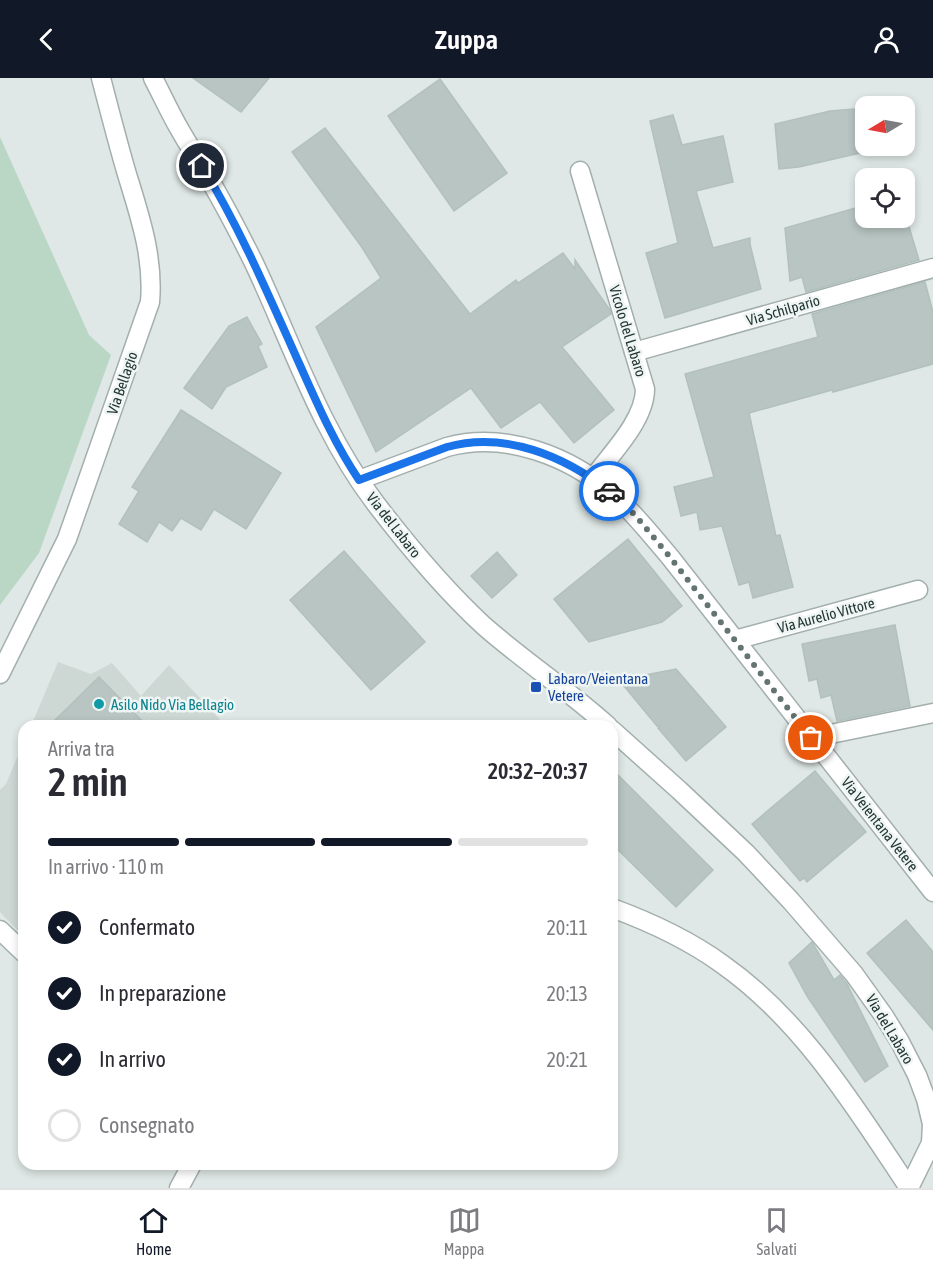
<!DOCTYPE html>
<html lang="it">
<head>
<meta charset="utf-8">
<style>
	:root { --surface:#fff; --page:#f7f7f7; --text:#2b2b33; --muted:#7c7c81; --line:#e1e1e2; --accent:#111827 }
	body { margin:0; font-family:"Asap Condensed",sans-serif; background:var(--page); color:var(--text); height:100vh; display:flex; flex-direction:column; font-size:22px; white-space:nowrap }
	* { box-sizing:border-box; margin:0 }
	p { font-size:20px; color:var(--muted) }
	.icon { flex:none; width:33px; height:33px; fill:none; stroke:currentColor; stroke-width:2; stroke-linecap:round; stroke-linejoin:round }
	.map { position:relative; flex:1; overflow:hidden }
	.sheet { position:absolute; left:18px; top:642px; width:600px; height:450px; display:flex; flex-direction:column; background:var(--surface); border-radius:18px; box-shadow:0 3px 9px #0003 }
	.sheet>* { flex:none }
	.needle { width:39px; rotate:260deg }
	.fabs { position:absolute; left:855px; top:18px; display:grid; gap:12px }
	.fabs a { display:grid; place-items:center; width:60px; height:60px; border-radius:12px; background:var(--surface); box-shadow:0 3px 9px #0003; font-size:30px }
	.pin { position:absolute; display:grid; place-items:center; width:51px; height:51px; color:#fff; margin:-26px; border:3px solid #fff; border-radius:50%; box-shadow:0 2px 6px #0007 }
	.courier { position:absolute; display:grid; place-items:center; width:60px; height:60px; margin:-30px; border:4px solid #1a73e8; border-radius:50%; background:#fff; color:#222; box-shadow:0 2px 8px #0007 }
	.headline em { font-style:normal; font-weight:600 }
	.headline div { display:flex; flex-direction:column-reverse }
	.headline { display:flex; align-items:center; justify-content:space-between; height:102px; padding:0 30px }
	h1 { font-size:39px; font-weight:600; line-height:45px }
	.bar { display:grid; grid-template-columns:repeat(4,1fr); gap:9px 6px; align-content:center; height:72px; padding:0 30px }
	.bar i { height:8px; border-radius:4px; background:var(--line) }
	.bar .selected { background:var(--accent) }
	.bar p { grid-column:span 4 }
	ol { padding:0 30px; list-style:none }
	li { display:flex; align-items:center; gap:18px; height:66px }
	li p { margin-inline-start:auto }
	li .icon { padding:6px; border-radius:50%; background:var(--accent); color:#fff; stroke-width:4 }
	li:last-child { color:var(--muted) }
	li i { width:33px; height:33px; border:3px solid var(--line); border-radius:50% }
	header { display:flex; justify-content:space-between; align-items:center; height:78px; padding:0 30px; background:var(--accent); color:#fff; font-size:27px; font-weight:600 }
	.menu { display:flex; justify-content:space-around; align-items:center; height:84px; border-top:2px solid var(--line); background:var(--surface); font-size:16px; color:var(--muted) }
	.menu a { display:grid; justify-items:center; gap:3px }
	.menu .selected { color:var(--accent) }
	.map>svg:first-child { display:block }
	.built { fill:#cdd8d5 }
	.green { fill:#bad7c6 }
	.building { fill:#b8c5c2; stroke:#b2c1bd; stroke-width:1.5 }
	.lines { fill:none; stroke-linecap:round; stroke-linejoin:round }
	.street-casing { stroke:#a3afad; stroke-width:21 }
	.street { stroke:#fff; stroke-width:18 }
	.done { stroke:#647472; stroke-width:6; stroke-dasharray:0 10.8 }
	.route { stroke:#1a73e8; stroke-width:8 }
	.transit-dot { fill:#1a4fb4; stroke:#eff5f3; stroke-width:2 }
	.culture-dot { fill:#0f9aa8; stroke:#eff5f3; stroke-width:2 }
	.labels { text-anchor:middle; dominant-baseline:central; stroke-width:5; stroke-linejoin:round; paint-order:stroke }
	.street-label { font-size:15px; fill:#223634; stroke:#eff5f3 }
	.transit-label { font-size:15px; fill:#164399; stroke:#eff5f3; text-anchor:start }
	.culture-label { font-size:15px; fill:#0d838f; stroke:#eff5f3; text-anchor:start }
</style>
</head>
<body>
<header><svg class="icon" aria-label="back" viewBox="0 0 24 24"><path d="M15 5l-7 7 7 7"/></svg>Zuppa<svg class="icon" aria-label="person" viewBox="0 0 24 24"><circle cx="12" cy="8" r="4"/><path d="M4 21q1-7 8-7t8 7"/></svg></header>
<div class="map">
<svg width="933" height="1110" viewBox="0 0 933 1110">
	<rect width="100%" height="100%" fill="#dfe8e6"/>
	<g class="built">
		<polygon points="58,584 91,596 112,585 141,618 169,587 226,648 31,648"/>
		<polygon points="24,663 24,859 0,834 0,712 6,706"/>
	</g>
	<polygon class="green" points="0,59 89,257 111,277 39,475 0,527"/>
	<g class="building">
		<polygon points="193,0 269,0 241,34"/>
		<polygon points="440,1 507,95 454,133 388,38"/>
		<polygon points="866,30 866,68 887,68 887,69 799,89 779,91 775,46 830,33"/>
		<polygon points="673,37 682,67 723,58 733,104 696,113 713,170 750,160 750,166 761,211 665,240 646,175 678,165 650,43"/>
		<polygon points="325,50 470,236 516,202 518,205 563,175 575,191 575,182 610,232 611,236 562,269 614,332 574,365 540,324 501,350 471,310 376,374 316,249 381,200 361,168 292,74"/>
		<polygon points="866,127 866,140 904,140 904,132 919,182 806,214 802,199 790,203 785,150"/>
		<polygon points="925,204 933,234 933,286 833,314 832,312 749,335 776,458 780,457 793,509 753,520 749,504 739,507 722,448 700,452 697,434 681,438 674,409 714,399 685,296 818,259 812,236"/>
		<polygon points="247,239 262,266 258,268 267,289 226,309 212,331 184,310 229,248"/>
		<polygon points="181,332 281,395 246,451 214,431 201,452 181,440 172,453 159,444 147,464 119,446 139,413 132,409"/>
		<polygon points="628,461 682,528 662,544 589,564 554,521"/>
		<polygon points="344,473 425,564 371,612 290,522"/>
		<polygon points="497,474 517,497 492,520 471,498"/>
		<polygon points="895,547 910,628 837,643 831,617 821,620 817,601 809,603 802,566"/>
		<polygon points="676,591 726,649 686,683 658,650 660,648 657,648 619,602"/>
		<polygon points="99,599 147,648 49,648"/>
		<polygon points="612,691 713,792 676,829 612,766"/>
		<polygon points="815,693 866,754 807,804 804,800 800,803 752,746"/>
		<polygon points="906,842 933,874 933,952 867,875"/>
		<polygon points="812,864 834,902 840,897 847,906 888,988 865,1004 807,918 789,885"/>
	</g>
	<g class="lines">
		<defs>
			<g id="street">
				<path d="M153,0C162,17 170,35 180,52C189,68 199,83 208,99C224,126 239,155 253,183C292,265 320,353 376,426C409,469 444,511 484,548C524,583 568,612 608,648"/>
				<path d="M580,93L645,311C645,342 611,376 593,400"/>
				<polyline points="634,274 933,190"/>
				<path d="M359,402L447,369C505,353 570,378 614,417C635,436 652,458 670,479L933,814"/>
				<polyline points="735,562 918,512"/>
				<path d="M0,596L67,461L150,224C154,178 139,136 126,93C117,62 109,31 101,0"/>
				<polyline points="612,652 679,712 746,775 791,823 854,896 884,938 900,964 917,997 926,1021 932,1046 931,1065 909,1110"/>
				<polyline points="811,660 933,635"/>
				<path d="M612,830C650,844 689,862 722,886C803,943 855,1029 909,1110"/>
				<polyline points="0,852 24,875"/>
				<polyline points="179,1110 192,1086"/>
			</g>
		</defs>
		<use href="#street" class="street-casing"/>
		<use href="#street" class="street"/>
	</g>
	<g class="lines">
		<polyline class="done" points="609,413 635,437 670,479 811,660"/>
		<path class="route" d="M202,88C240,150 269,218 299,285C317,325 334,365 359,402L447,369C505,353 564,378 609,413"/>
	</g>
	<rect class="transit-dot" x="530" y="603" width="12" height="12" rx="3"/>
	<circle class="culture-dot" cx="99" cy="626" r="6"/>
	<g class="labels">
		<g class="street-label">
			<text transform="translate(783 232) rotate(-16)">Via Schilpario</text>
			<text transform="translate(628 253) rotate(73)">Vicolo del Labaro</text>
			<text transform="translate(122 305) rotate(-71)">Via Bellagio</text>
			<text transform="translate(394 447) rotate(52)">Via del Labaro</text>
			<text transform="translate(826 537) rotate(-15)">Via Aurelio Vittore</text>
			<text transform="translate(880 746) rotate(52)">Via Veientana Vetere</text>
			<text transform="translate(890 951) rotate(59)">Via del Labaro</text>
		</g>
		<g class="transit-label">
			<text x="548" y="600">Labaro/Veientana<tspan x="548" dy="17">Vetere</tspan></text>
		</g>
		<g class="culture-label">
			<text x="111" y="626">Asilo Nido Via Bellagio</text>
		</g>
	</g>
</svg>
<div class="fabs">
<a><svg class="needle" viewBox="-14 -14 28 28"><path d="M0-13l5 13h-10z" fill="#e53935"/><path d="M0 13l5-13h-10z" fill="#7c7c81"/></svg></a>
<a><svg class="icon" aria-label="locate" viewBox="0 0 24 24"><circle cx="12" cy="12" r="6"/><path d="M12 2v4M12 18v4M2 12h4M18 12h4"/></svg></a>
</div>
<div class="pin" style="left:811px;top:660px;background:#ea580c"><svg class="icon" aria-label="bag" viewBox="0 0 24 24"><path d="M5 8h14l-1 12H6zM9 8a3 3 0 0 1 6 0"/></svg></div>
<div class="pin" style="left:202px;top:88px;background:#1f2937"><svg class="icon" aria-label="home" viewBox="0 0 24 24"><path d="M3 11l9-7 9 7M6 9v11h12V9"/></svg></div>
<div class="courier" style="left:609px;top:413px"><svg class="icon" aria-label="car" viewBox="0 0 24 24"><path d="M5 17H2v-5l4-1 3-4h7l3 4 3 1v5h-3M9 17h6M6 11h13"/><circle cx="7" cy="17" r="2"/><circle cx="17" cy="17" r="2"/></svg></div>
<section class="sheet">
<div class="headline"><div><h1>2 min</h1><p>Arriva tra</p></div><em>20:32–20:37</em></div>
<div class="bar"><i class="selected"></i><i class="selected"></i><i class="selected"></i><i></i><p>In arrivo · 110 m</p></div>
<ol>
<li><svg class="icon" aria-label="check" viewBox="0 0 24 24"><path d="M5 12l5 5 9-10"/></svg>Confermato<p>20:11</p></li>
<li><svg class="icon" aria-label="check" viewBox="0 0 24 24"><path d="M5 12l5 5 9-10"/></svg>In preparazione<p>20:13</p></li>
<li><svg class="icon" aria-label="check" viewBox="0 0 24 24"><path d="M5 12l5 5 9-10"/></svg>In arrivo<p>20:21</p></li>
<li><i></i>Consegnato</li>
</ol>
</section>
</div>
<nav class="menu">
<a class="selected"><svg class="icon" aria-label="home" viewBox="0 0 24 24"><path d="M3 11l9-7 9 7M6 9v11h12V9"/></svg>Home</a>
<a><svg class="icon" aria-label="map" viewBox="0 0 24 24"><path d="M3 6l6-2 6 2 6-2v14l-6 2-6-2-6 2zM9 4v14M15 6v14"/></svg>Mappa</a>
<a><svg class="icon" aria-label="saved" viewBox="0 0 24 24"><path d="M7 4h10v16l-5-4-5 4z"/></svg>Salvati</a>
</nav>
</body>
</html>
